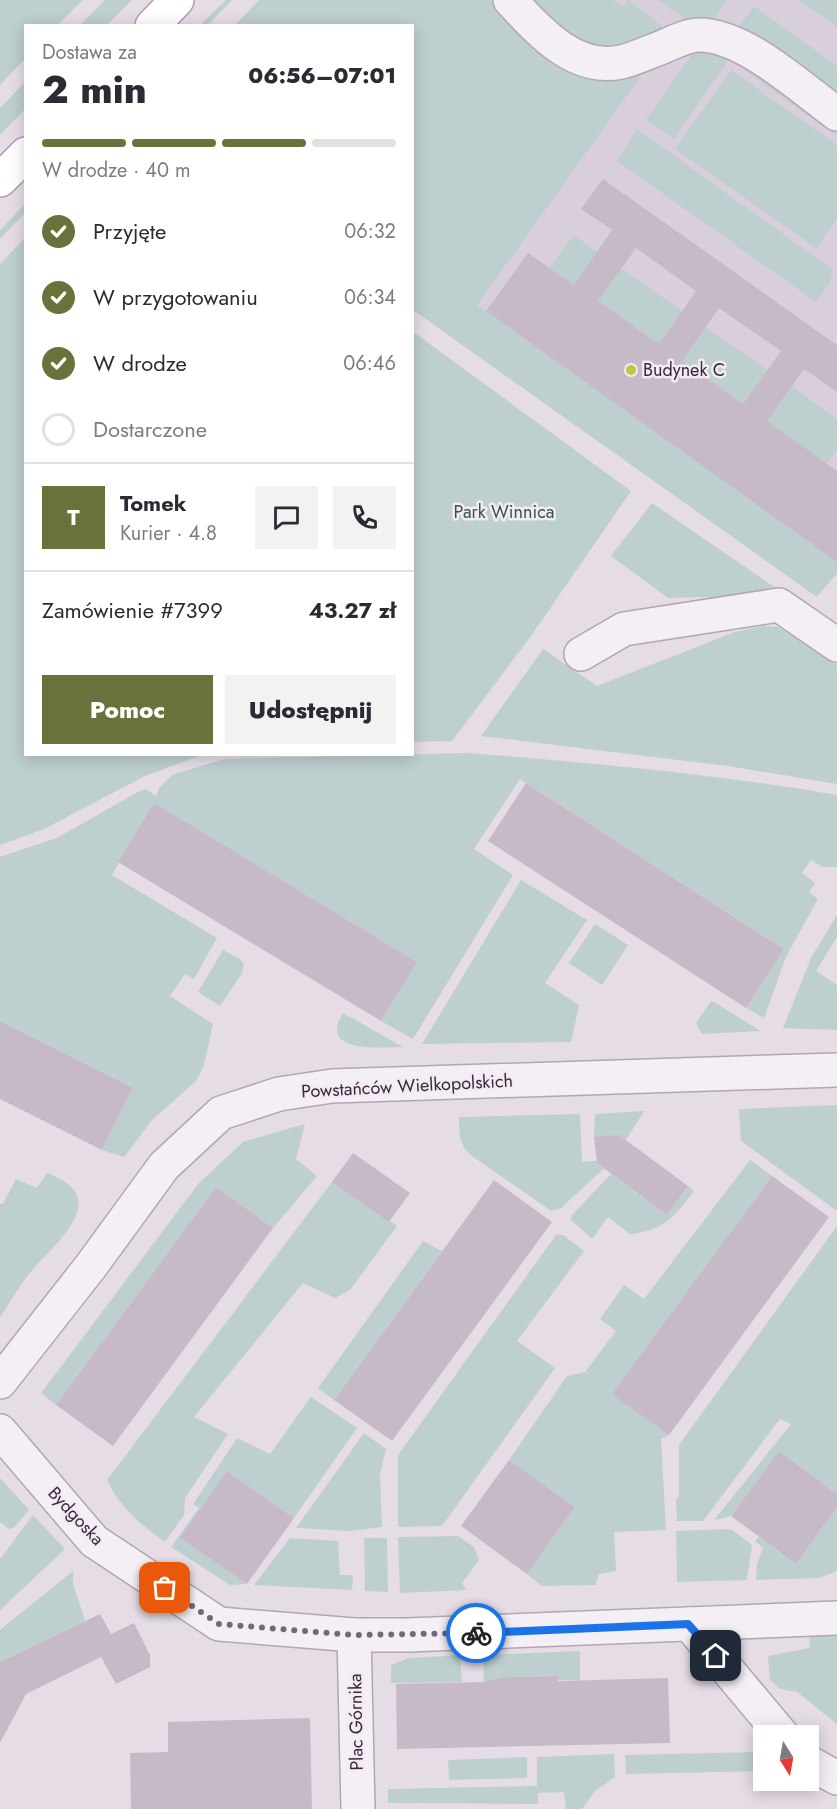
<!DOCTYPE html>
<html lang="pl">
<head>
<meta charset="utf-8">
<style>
	:root { --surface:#fff; --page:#f2f2f3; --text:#2b2b33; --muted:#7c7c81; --line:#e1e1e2; --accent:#6a723b }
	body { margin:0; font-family:Jost,sans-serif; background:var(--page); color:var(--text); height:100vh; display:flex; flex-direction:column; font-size:22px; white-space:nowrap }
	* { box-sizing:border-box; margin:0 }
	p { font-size:20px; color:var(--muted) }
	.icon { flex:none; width:33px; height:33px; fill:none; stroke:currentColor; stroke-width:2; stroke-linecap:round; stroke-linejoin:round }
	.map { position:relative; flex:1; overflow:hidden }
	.details { position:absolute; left:24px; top:24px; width:390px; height:732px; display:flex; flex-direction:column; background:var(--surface); border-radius:0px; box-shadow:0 3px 15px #0003 }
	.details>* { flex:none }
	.needle { width:39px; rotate:169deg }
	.controls { position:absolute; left:753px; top:1725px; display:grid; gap:12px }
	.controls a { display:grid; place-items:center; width:66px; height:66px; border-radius:0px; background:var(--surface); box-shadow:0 3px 15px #0003; font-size:30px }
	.pin { position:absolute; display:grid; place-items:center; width:51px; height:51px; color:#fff; margin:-26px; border-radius:12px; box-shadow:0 3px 9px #0006 }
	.courier { position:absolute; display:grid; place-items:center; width:60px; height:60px; margin:-30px; border:4px solid #1a73e8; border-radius:50%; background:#fff; color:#222; box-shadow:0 2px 8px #0007 }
	.summary em { font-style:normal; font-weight:800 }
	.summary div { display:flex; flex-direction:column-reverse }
	.summary { display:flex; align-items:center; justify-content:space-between; height:102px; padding:0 18px }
	h1 { font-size:39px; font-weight:800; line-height:45px }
	.bar { display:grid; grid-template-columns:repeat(4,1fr); gap:9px 6px; align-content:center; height:72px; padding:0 18px }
	.bar i { height:8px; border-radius:4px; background:var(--line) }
	.bar .selected { background:var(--accent) }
	.bar p { grid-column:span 4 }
	.line { display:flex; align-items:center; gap:15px; padding:0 18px; border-top:2px solid var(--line) }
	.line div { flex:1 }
	.round { display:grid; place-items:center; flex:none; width:63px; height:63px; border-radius:0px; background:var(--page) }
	ol { padding:0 18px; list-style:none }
	li { display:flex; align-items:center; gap:18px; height:66px }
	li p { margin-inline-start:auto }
	li .icon { padding:6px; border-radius:50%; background:var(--accent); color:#fff; stroke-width:4 }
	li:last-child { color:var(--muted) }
	li i { width:33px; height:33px; border:3px solid var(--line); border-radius:50% }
	.primary-button { display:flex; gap:12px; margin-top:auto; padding:12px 18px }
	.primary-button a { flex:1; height:69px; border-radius:0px; background:var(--accent); color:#fff; font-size:24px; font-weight:800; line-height:69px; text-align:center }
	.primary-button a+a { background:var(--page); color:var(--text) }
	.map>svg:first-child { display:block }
	.built { fill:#d9cedb }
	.green { fill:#becfcf }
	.building { fill:#c7bac8; fill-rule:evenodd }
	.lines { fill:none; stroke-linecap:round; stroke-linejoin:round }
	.minor-casing { stroke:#b2a6b3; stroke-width:36 }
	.major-casing { stroke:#af9cb1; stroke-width:36 }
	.minor { stroke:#f4eff4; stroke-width:33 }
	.major { stroke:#fff; stroke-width:33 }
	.done { stroke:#766677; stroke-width:6; stroke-dasharray:0 10.8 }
	.route { stroke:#1a73e8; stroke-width:8 }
	.poi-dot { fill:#b6c844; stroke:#f3ebf4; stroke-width:2 }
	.labels { text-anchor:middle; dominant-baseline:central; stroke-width:5; stroke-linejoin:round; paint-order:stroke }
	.poi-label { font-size:18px; fill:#3a273b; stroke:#f3ebf4; text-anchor:start }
	.park-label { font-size:18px; fill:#345356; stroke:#f3ebf4 }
	.street-label { font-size:18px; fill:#3a273b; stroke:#f3ebf4 }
</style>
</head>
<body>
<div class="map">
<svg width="837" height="1809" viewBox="0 0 837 1809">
	<rect width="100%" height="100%" fill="#e5dce6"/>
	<polygon class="built" points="369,0 837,0 837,577 475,320 412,26 345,26"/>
	<g class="green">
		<polygon points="0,0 83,0 58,25 26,26 25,59 0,85"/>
		<polygon points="105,0 132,0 107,25 80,25"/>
		<polygon points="226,0 232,0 208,25 200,25"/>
		<polygon points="259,0 497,0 541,45 650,63 477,305 837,561 837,573 817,597 413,310 412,26 234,26"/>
		<polygon points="531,0 612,0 622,6 629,0 668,31 632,48 581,48"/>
		<polygon points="658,0 727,0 709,27 693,25"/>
		<polygon points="799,0 837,0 837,27"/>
		<polygon points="754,6 837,66 837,101 737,29"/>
		<polygon points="697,47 729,53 837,128 837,136 729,59 674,139 646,120"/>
		<polygon points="731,70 837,145 837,219 816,248 675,149"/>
		<polygon points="25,82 25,109 0,135 0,108"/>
		<polygon points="637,129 832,269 830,283 816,302 617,161"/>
		<polygon points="25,204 25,213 0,239 0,230"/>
		<polygon points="574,235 597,252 574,285 549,268"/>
		<polygon points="25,238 26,754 201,755 145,776 44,829 0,845 0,264"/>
		<polygon points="621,268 682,311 659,344 598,301"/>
		<polygon points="706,327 767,370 743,404 682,361"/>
		<polygon points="412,331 631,491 531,636 452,741 413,742"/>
		<polygon points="792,386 837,420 837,449 827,464 767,421"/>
		<polygon points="652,503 786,595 668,598 611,556"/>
		<polygon points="763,626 778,627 837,665 837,784 728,766 481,736 543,649 597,686 735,632"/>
		<path d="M468,753C592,763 715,774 837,795V867H822L811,860L802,873L815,883L809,892L818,899L786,957L764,1018L746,1008L784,949L520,779L474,849L513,875L413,1039L381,1021L417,962L154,804L112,875L217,938L194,979L185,974L170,996L213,1024L204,1065L196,1081L152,1120L124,1157L102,1150L133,1088L0,1021V857L57,838L136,793L146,789L156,796L159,788L172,775L224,759Z"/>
		<polygon points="521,880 587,920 545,983 579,1005 571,1042 422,1044"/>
		<polygon points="837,915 837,937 816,971 837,985 837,1030 783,1028 811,958"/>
		<polygon points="595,924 628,945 602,985 569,963"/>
		<polygon points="223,950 240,959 244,964 242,973 220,1006 198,992"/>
		<polygon points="712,1000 712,1001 761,1031 702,1034 696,1023"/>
		<path d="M343,1013L403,1047C382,1047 317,1054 343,1013Z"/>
		<polygon points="837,1105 837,1211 741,1141 739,1109"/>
		<path d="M644,1111L614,1159L561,1208L551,1211L472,1156C459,1145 459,1133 459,1117L580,1114L582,1162L613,1159L594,1137L595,1114Z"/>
		<polygon points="305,1124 296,1159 317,1176 273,1228 216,1187 56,1405 41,1393 199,1183 243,1142"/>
		<polygon points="750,1160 772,1176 613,1394 669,1435 661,1439 666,1530 614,1532 616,1571 599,1574 595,1585 542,1586 527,1574 575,1507 509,1460 567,1376 585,1372 616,1331 600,1319 624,1285 644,1299"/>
		<path d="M47,1173C54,1176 62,1179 68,1184C100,1209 50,1249 34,1268C21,1283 11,1301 0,1317V1204H3L16,1179L37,1188Z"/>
		<path d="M611,1174L667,1215L688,1186L694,1191C673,1217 666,1230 630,1234L608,1217L592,1239L571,1220L572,1215Z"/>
		<path d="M332,1182L397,1226L350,1290L335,1298L303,1283L194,1417L228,1434L185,1498L184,1515L165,1542C140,1524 120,1508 107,1480Z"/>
		<polygon points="837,1226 837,1494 779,1451 731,1516 714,1520 791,1424 780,1419 703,1521 677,1521 676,1499 679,1496 679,1445"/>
		<polygon points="556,1235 563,1235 584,1251 517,1341 555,1368 442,1526 398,1527 398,1455"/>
		<polygon points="423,1241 442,1251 334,1400 318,1388"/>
		<polygon points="311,1397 357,1428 294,1518 227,1471 181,1538 247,1584 230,1585 171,1547 199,1508 193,1504 237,1438 270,1454"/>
		<polygon points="364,1433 386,1449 380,1473 382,1527 349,1531 296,1528"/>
		<polygon points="0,1478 29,1510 15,1527 9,1529 0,1522"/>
		<polygon points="837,1507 837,1571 819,1578 756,1580 757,1564 763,1548 755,1541 759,1537 796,1564"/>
		<polygon points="33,1515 65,1549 0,1610 0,1559"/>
		<polygon points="731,1529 752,1545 747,1580 677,1582 676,1531"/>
		<polygon points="458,1536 474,1547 479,1560 462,1583 466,1590 400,1593 398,1537"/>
		<polygon points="290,1538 338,1541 340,1575 353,1575 352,1590 254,1585"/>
		<polygon points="364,1538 387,1538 388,1592 365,1591"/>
		<polygon points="73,1571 73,1583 85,1621 0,1662 0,1630"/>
		<polygon points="809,1633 837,1636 837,1724 797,1692 780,1689 770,1680 768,1656 810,1648"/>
		<polygon points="580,1651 580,1680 558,1680 558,1676 509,1677 484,1682 483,1655"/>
		<polygon points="460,1655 462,1682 391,1683 391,1665 408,1658"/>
		<polygon points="758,1752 763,1758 763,1771 626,1774 625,1755"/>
		<polygon points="614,1754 615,1777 595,1791 582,1809 566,1809 564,1792 538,1793 538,1804 388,1803 388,1789 537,1786 537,1757"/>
		<polygon points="527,1757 527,1778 449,1780 448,1760"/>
	</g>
	<g class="building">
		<path d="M603,179L837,345V392L804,369L767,421L837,471V562L486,311L528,253L574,285L612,230L581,209ZM636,248L696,291L659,344L598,301ZM719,308L781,351L743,404L682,361Z"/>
		<polygon points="526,783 784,949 746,1008 488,841"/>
		<polygon points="154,803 417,962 381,1021 118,862"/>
		<polygon points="0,1021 133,1088 102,1150 0,1099"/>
		<polygon points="619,1135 688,1186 667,1215 597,1163 594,1137"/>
		<polygon points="353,1153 410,1193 389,1222 332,1182"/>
		<polygon points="772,1176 829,1217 669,1435 612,1394"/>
		<polygon points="494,1180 552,1222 392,1441 334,1400"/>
		<polygon points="216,1187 273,1228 113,1446 56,1405"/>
		<polygon points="779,1451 837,1494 837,1507 796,1564 731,1516"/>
		<polygon points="509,1460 575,1507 527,1574 461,1526"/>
		<polygon points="227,1471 294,1518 247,1584 180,1538"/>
		<polygon points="100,1614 111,1634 134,1623 150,1655 150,1667 116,1684 101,1657 26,1694 0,1743 0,1662"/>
		<polygon points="559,1676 558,1681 668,1678 670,1743 397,1749 396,1684 482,1682 508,1677"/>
		<polygon points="310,1718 312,1809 131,1809 130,1753 168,1752 168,1722"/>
	</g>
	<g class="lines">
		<defs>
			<g id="minor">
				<path d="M510,0C538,30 574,72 621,62C631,60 642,55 652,51C665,47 685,35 699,35C745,35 801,88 837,114"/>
				<polyline points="581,654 624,629 779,605 837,645"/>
				<polyline points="0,1382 91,1266 164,1166 221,1113 279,1094 332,1086 837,1070"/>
				<polyline points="0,1431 94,1541 219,1624 354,1635 408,1635 837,1618"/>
				<polyline points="689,1624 783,1736"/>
				<polyline points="354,1635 358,1809"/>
				<polyline points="808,1762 837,1778"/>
			</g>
			<g id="major">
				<polyline points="152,26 177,0"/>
				<polyline points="0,180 26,154"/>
			</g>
		</defs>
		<use href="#minor" class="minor-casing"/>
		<use href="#major" class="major-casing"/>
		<use href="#minor" class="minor"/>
		<use href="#major" class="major"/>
	</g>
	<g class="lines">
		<polyline class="done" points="165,1588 219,1624 354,1635 476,1633"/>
		<polyline class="route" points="476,1633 688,1624 716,1656"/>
	</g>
	<circle class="poi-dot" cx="631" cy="370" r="6"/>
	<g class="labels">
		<g class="poi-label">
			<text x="643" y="370">Budynek C</text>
		</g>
		<g class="park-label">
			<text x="504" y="512">Park Winnica</text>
		</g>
		<g class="street-label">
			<text transform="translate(407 1086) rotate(-3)">Powstańców Wielkopolskich</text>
			<text transform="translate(76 1516) rotate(47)">Bydgoska</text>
			<text transform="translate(356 1722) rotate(-91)">Plac Górnika</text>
		</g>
	</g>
</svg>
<div class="controls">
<a><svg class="needle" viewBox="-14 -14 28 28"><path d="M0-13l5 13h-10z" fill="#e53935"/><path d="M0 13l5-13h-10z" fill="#7c7c81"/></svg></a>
</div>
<div class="pin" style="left:165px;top:1588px;background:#ea580c"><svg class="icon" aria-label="bag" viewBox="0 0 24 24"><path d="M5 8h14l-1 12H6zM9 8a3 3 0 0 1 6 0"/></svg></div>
<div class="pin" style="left:716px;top:1656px;background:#1f2937"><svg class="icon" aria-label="home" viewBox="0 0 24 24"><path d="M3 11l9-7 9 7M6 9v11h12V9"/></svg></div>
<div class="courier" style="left:476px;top:1633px"><svg class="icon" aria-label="bike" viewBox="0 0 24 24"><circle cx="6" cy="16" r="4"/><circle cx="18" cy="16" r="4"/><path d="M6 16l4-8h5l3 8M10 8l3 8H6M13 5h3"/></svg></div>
<section class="details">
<div class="summary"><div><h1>2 min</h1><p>Dostawa za</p></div><em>06:56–07:01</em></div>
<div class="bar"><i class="selected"></i><i class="selected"></i><i class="selected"></i><i></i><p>W drodze · 40 m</p></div>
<ol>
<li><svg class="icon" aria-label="check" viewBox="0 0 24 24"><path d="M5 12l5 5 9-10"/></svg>Przyjęte<p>06:32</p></li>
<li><svg class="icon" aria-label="check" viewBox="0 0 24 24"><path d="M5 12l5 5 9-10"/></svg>W przygotowaniu<p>06:34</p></li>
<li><svg class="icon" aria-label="check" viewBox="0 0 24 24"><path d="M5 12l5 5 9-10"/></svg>W drodze<p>06:46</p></li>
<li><i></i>Dostarczone</li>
</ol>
<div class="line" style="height:108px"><b class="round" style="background:var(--accent);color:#fff">T</b><div><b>Tomek</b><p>Kurier · 4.8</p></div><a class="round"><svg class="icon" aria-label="chat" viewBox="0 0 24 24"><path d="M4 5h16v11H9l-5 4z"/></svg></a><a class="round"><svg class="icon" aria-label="phone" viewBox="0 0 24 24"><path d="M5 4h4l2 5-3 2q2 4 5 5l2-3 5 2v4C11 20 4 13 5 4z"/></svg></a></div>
<div class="line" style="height:78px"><div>Zamówienie #7399</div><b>43.27 zł</b></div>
<div class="primary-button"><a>Pomoc</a><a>Udostępnij</a></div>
</section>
</div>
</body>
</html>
